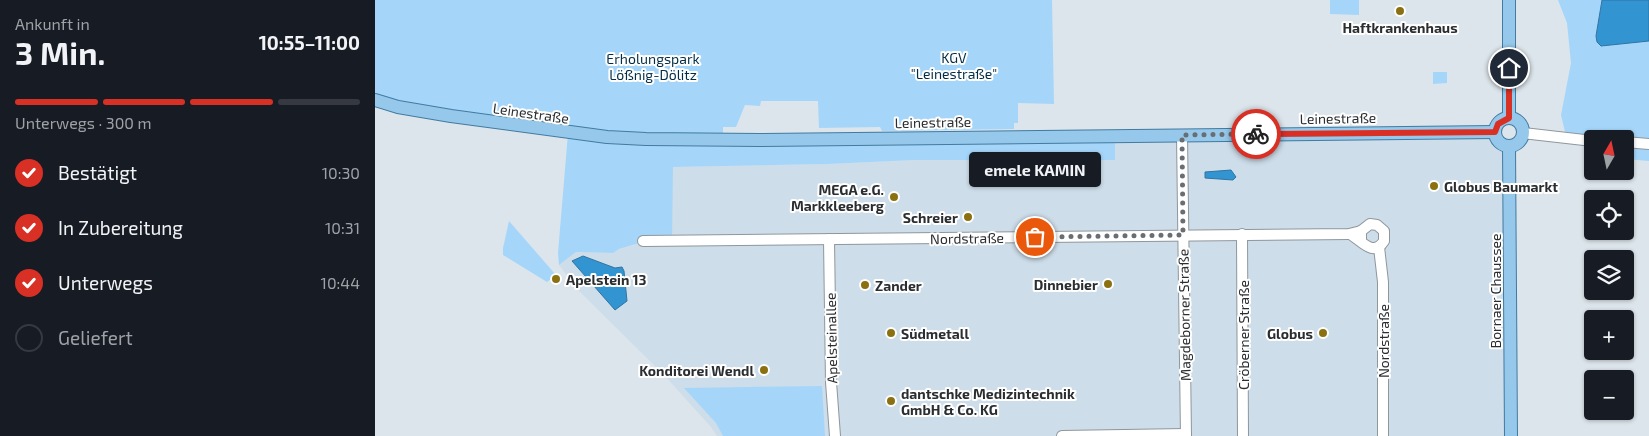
<!DOCTYPE html>
<html lang="de">
<head>
<meta charset="utf-8">
<style>
	:root { --surface:#171b24; --page:#242831; --text:#f1f3f6; --muted:#9ea1a6; --line:#363941; --accent:#d93025 }
	body { margin:0; font-family:"Exo 2",sans-serif; background:var(--page); color:var(--text); height:100vh; display:flex; flex-direction:column; font-size:19px; white-space:nowrap }
	* { box-sizing:border-box; margin:0 }
	p { font-size:16px; color:var(--muted) }
	.icon { flex:none; width:28px; height:28px; fill:none; stroke:currentColor; stroke-width:2; stroke-linecap:round; stroke-linejoin:round }
	.map { position:relative; flex:1; overflow:hidden }
	.side { display:flex; flex-direction:column; background:var(--surface); width:375px }
	.side>* { flex:none }
	.needle { width:32px; rotate:9deg }
	.controls { position:absolute; left:1209px; top:130px; display:grid; gap:10px }
	.controls a { display:grid; place-items:center; width:50px; height:50px; border-radius:5px; background:var(--surface); box-shadow:0 1px 4px #0004; font-size:25px }
	.pin { position:absolute; display:grid; place-items:center; width:42px; height:42px; color:#fff; margin:-21px; border:2px solid #fff; border-radius:50%; box-shadow:0 1px 5px #0007 }
	.courier { position:absolute; display:grid; place-items:center; width:50px; height:50px; margin:-25px; border:4px solid #d93025; border-radius:50%; background:#fff; color:#222; box-shadow:0 1px 6px #0007 }
	.bubble { position:absolute; height:35px; border-radius:5px; background:var(--surface); box-shadow:0 1px 4px #0004; font-size:16px; font-weight:700; line-height:35px; text-align:center }
	.overview em { font-style:normal; font-weight:700 }
	.overview div { display:flex; flex-direction:column-reverse }
	.overview { display:flex; align-items:center; justify-content:space-between; height:85px; padding:0 15px }
	h1 { font-size:32px; font-weight:700; line-height:38px }
	.bar { display:grid; grid-template-columns:repeat(4,1fr); gap:8px 5px; align-content:center; height:60px; padding:0 15px }
	.bar i { height:6px; border-radius:4px; background:var(--line) }
	.bar .current { background:var(--accent) }
	.bar p { grid-column:span 4 }
	ol { padding:0 15px; list-style:none }
	li { display:flex; align-items:center; gap:15px; height:55px }
	li p { margin-inline-start:auto }
	li .icon { padding:5px; border-radius:50%; background:var(--accent); color:#fff; stroke-width:4 }
	li:last-child { color:var(--muted) }
	li i { width:28px; height:28px; border:2px solid var(--line); border-radius:50% }
	main { display:flex; flex:1; min-height:0 }
	.map>svg:first-child { display:block }
	.built { fill:#cddde9 }
	.green { fill:#a5d6fa }
	.water { fill:#3294d1; stroke:#3075a1 }
	.lines { fill:none; stroke-linecap:round; stroke-linejoin:round }
	.minor-casing { stroke:#8f979d; stroke-width:12 }
	.major-casing { stroke:#427aa0; stroke-width:14 }
	.minor { stroke:#fff; stroke-width:10 }
	.major { stroke:#95c8ea; stroke-width:12 }
	.done { stroke:#696e72; stroke-width:5; stroke-dasharray:0 9 }
	.route { stroke:#d93025; stroke-width:6 }
	.poi-dot { fill:#8b7012; stroke:#fff; stroke-width:2 }
	.labels { text-anchor:middle; dominant-baseline:central; stroke-width:4; stroke-linejoin:round; paint-order:stroke }
	.poi-label { font-size:14px; font-weight:bold; fill:#2b2e31; stroke:#fff; text-anchor:start }
	.park-label { font-size:14px; fill:#032d46; stroke:#fff }
	.street-label { font-size:14px; fill:#2b2e31; stroke:#fff }
</style>
</head>
<body>
<main>
<section class="side">
<div class="overview"><div><h1>3 Min.</h1><p>Ankunft in</p></div><em>10:55–11:00</em></div>
<div class="bar"><i class="current"></i><i class="current"></i><i class="current"></i><i></i><p>Unterwegs · 300 m</p></div>
<ol>
<li><svg class="icon" aria-label="check" viewBox="0 0 24 24"><path d="M5 12l5 5 9-10"/></svg>Bestätigt<p>10:30</p></li>
<li><svg class="icon" aria-label="check" viewBox="0 0 24 24"><path d="M5 12l5 5 9-10"/></svg>In Zubereitung<p>10:31</p></li>
<li><svg class="icon" aria-label="check" viewBox="0 0 24 24"><path d="M5 12l5 5 9-10"/></svg>Unterwegs<p>10:44</p></li>
<li><i></i>Geliefert</li>
</ol>
</section>
<div class="map">
<svg width="1274" height="436" viewBox="0 0 1274 436">
	<rect width="100%" height="100%" fill="#dce5eb"/>
	<polygon class="built" points="740,136 1121,137 1129,145 1136,436 342,436 336,427 290,376 204,291 184,265 201,252 238,253 244,249 260,245 297,167 453,164 539,160 740,159"/>
	<g class="green">
		<polygon points="0,0 677,0 679,104 643,103 643,123 639,123 639,129 507,131 505,127 444,128 443,101 386,101 385,106 370,105 361,127 348,127 348,134 272,134 233,132 69,111 0,96"/>
		<polygon points="955,0 984,0 984,15 955,14"/>
		<polygon points="1183,0 1227,0 1221,36 1274,41 1274,139 1208,136 1190,132 1186,115 1196,63 1192,23"/>
		<polygon points="1058,72 1072,72 1072,83 1058,84"/>
		<polygon points="193,133 740,136 740,160 539,160 453,164 298,167 297,241 268,242 244,249 238,253 201,252 184,265 183,253"/>
		<polygon points="1250,146 1274,147 1274,161 1250,159"/>
		<polygon points="134,221 181,275 172,282 128,255 128,248"/>
		<polygon points="447,386 450,436 348,436 341,423 309,388"/>
	</g>
	<g class="water">
		<polygon points="1227,0 1274,0 1274,41 1226,46 1222,42 1221,36"/>
		<polygon points="856,170 861,177 858,180 830,178 830,172"/>
		<polygon points="208,256 240,268 247,267 249,271 252,301 240,310 197,261"/>
	</g>
	<g class="lines">
		<defs>
			<g id="minor">
				<polyline points="1148,133 1218,141"/>
				<polyline points="807,135 811,436"/>
				<polyline points="1250,142 1274,144"/>
				<polyline points="867,234 868,436"/>
				<path d="M975,234C986,240 998,258 1009,241V231L1002,225L995,224L986,231V240"/>
				<polyline points="454,239 456,382 460,436"/>
				<polyline points="268,241 974,234 986,231"/>
				<polyline points="1004,247 1008,282 1008,436"/>
				<polyline points="687,436 811,434"/>
			</g>
			<g id="major">
				<polyline points="0,100 23,107 76,116 232,137 271,139 385,140 1120,132"/>
				<polyline points="1134,118 1134,0"/>
				<circle cx="1134" cy="132" r="14"/>
				<polyline points="1134,146 1136,436"/>
			</g>
		</defs>
		<use href="#minor" class="minor-casing"/>
		<use href="#major" class="major-casing"/>
		<use href="#minor" class="minor"/>
		<use href="#major" class="major"/>
	</g>
	<g class="lines">
		<polyline class="done" points="660,237 808,235 807,135 881,134"/>
		<polyline class="route" points="881,134 1120,132 1123,124 1134,118 1134,68"/>
	</g>
	<g class="poi-dot">
		<circle cx="1025" cy="11" r="5"/>
		<circle cx="1059" cy="186" r="5"/>
		<circle cx="519" cy="197" r="5"/>
		<circle cx="593" cy="217" r="5"/>
		<circle cx="181" cy="279" r="5"/>
		<circle cx="733" cy="284" r="5"/>
		<circle cx="490" cy="285" r="5"/>
		<circle cx="516" cy="333" r="5"/>
		<circle cx="948" cy="333" r="5"/>
		<circle cx="389" cy="370" r="5"/>
		<circle cx="516" cy="401" r="5"/>
	</g>
	<g class="labels">
		<g class="poi-label">
			<text x="1025" y="27" text-anchor="middle">Haftkrankenhaus</text>
			<text x="1069" y="186">Globus Baumarkt</text>
			<text x="509" y="189" text-anchor="end">MEGA e.G.<tspan x="509" dy="16">Markkleeberg</tspan></text>
			<text x="583" y="217" text-anchor="end">Schreier</text>
			<text x="191" y="279">Apelstein 13</text>
			<text x="723" y="284" text-anchor="end">Dinnebier</text>
			<text x="500" y="285">Zander</text>
			<text x="526" y="333">Südmetall</text>
			<text x="938" y="333" text-anchor="end">Globus</text>
			<text x="379" y="370" text-anchor="end">Konditorei Wendl</text>
			<text x="526" y="393">dantschke Medizintechnik<tspan x="526" dy="16">GmbH &amp; Co. KG</tspan></text>
		</g>
		<g class="park-label">
			<text x="579" y="57">KGV<tspan x="579" dy="16">"Leinestraße"</tspan></text>
			<text x="278" y="58">Erholungspark<tspan x="278" dy="16">Lößnig-Dölitz</tspan></text>
		</g>
		<g class="street-label">
			<text transform="translate(156 113) rotate(8)">Leinestraße</text>
			<text transform="translate(963 118) rotate(-1)">Leinestraße</text>
			<text transform="translate(558 122) rotate(-1)">Leinestraße</text>
			<text transform="translate(592 238) rotate(-1)">Nordstraße</text>
			<text transform="translate(1120 291) rotate(-90)">Bornaer Chaussee</text>
			<text transform="translate(809 315) rotate(-91)">Magdeborner Straße</text>
			<text transform="translate(868 335) rotate(-90)">Cröberner Straße</text>
			<text transform="translate(456 338) rotate(-91)">Apelsteinallee</text>
			<text transform="translate(1008 341) rotate(-90)">Nordstraße</text>
		</g>
	</g>
</svg>
<div class="controls">
<a><svg class="needle" viewBox="-14 -14 28 28"><path d="M0-13l5 13h-10z" fill="#e53935"/><path d="M0 13l5-13h-10z" fill="#9ea1a6"/></svg></a>
<a><svg class="icon" aria-label="locate" viewBox="0 0 24 24"><circle cx="12" cy="12" r="6"/><path d="M12 2v4M12 18v4M2 12h4M18 12h4"/></svg></a>
<a><svg class="icon" aria-label="layers" viewBox="0 0 24 24"><path d="M12 4l9 5-9 5-9-5zM3 14l9 5 9-5"/></svg></a>
<a>+</a>
<a>−</a>
</div>
<div class="pin" style="left:660px;top:237px;background:#ea580c"><svg class="icon" aria-label="bag" viewBox="0 0 24 24"><path d="M5 8h14l-1 12H6zM9 8a3 3 0 0 1 6 0"/></svg></div>
<div class="pin" style="left:1134px;top:68px;background:#1f2937"><svg class="icon" aria-label="home" viewBox="0 0 24 24"><path d="M3 11l9-7 9 7M6 9v11h12V9"/></svg></div>
<div class="courier" style="left:881px;top:134px"><svg class="icon" aria-label="bike" viewBox="0 0 24 24"><circle cx="6" cy="16" r="4"/><circle cx="18" cy="16" r="4"/><path d="M6 16l4-8h5l3 8M10 8l3 8H6M13 5h3"/></svg></div>
<div class="bubble" style="left:594px;top:152px;width:132px">emele KAMIN</div>
</div>
</main>
</body>
</html>
